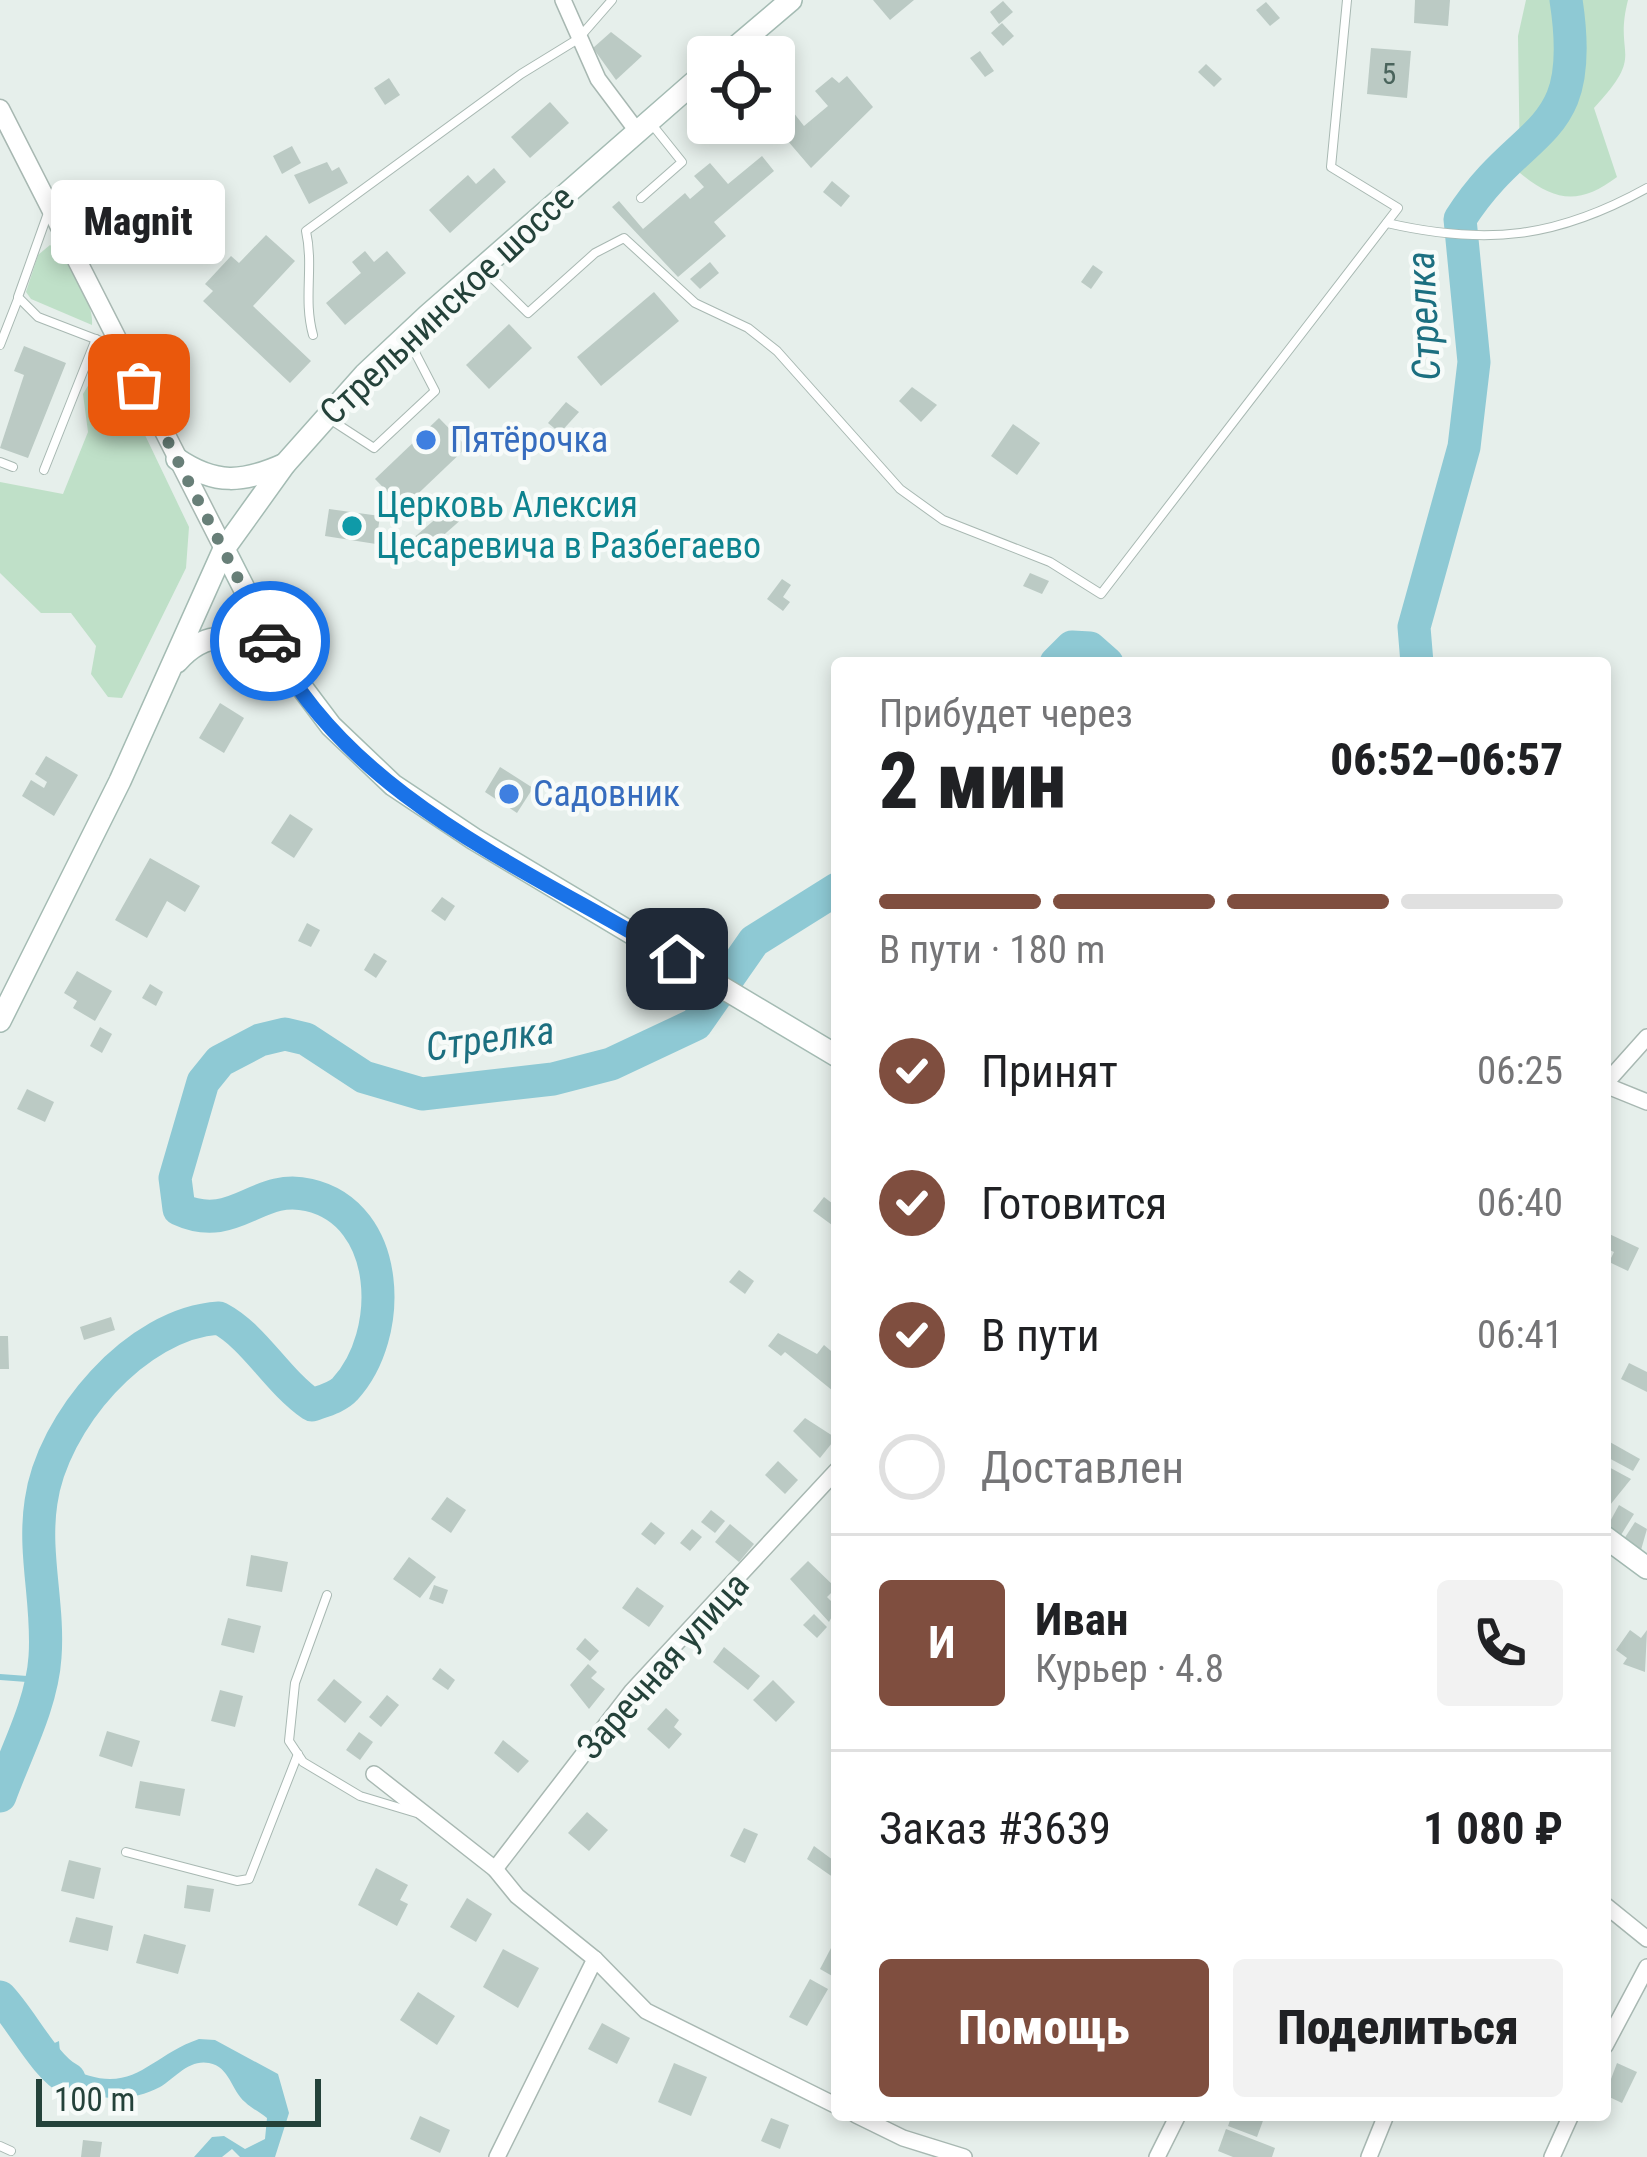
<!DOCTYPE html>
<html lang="ru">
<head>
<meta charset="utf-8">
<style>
	:root { --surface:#fff; --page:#f2f2f2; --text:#202124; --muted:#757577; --line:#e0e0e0; --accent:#7f4e3f }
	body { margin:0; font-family:"Roboto Condensed",sans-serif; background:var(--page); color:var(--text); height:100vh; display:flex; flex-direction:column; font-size:45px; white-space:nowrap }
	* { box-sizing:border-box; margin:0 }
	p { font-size:39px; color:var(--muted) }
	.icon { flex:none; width:66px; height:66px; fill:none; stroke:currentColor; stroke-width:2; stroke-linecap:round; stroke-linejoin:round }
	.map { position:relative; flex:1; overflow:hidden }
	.panel { position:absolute; left:831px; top:657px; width:780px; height:1464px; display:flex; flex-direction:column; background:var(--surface); border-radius:12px; box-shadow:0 6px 18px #0003 }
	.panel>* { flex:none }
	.buttons { position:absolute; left:687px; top:36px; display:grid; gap:24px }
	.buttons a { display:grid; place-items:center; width:108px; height:108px; border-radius:12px; background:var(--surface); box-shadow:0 6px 18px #0003; font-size:60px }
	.scale { position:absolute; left:36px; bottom:30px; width:285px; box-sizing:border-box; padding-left:12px; border:6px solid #24423a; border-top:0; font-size:33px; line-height:42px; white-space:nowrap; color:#24423a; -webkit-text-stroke:9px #f7fbf9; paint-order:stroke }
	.pin { position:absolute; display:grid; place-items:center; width:102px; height:102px; color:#fff; margin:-51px; border-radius:24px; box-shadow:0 6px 18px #0006 }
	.courier { position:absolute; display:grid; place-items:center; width:120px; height:120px; margin:-60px; border:9px solid #1a73e8; border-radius:50%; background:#fff; color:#222; box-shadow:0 3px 15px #0007 }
	.bubble { position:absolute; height:84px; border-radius:12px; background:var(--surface); box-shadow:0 6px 18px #0003; font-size:39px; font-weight:800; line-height:84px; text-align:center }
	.head em { font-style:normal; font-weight:800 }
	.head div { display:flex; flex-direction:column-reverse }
	.head { display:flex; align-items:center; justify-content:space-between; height:204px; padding:0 48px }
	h1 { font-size:78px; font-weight:800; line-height:90px }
	.bar { display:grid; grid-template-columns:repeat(4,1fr); gap:18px 12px; align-content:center; height:144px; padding:0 48px }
	.bar i { height:15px; border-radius:9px; background:var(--line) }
	.bar .on { background:var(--accent) }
	.bar p { grid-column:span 4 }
	.line { display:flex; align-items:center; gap:30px; padding:0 48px; border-top:3px solid var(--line) }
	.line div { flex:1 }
	.round { display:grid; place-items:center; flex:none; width:126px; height:126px; border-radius:12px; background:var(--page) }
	ol { padding:0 48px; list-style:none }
	li { display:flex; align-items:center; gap:36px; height:132px }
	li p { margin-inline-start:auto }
	li .icon { padding:12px; border-radius:50%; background:var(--accent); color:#fff; stroke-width:4 }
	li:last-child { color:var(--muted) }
	li i { width:66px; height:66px; border:6px solid var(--line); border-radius:50% }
	.action { display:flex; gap:24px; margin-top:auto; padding:24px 48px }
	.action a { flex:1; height:138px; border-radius:12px; background:var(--accent); color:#fff; font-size:48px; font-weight:800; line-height:138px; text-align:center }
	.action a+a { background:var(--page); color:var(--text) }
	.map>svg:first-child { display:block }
	.green { fill:#bfe0c8 }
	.water { fill:#8ec9d4 }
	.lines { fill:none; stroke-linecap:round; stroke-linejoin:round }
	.stream { stroke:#8ec9d4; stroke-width:6 }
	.river { stroke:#8ec9d4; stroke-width:33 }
	.building { fill:#bbcac4 }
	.service-casing { stroke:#a8b8b2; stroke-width:10 }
	.minor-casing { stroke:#a8b8b2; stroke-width:18 }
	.tertiary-casing { stroke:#a8b8b2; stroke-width:21 }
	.secondary-casing { stroke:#a4bbb3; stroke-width:24 }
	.service { stroke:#fff; stroke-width:8 }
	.minor { stroke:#fff; stroke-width:15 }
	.tertiary { stroke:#fff; stroke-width:18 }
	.secondary { stroke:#fff; stroke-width:21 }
	.done { stroke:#687f78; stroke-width:12; stroke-dasharray:0 21.6 }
	.route { stroke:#1a73e8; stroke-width:15 }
	.shop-dot { fill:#3f7fe0; stroke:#f7fbf9; stroke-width:4.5 }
	.culture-dot { fill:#0f9aa8; stroke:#f7fbf9; stroke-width:4.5 }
	.labels { text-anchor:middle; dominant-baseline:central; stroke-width:9; stroke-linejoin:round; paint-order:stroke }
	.number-label { font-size:30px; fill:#4a645c }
	.street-label { font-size:36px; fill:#24423a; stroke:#f7fbf9 }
	.shop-label { font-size:36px; fill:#366cbe; stroke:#f7fbf9; text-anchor:start }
	.culture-label { font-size:36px; fill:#0d838f; stroke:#f7fbf9; text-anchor:start }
	.water-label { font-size:39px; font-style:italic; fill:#1c6f80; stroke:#f7fbf9 }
</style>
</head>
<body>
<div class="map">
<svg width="1647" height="2157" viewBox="0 0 1647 2157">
	<rect width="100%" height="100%" fill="#e6efeb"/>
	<g class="green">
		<path d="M1526,0H1628C1613,59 1647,51 1594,108L1617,177C1580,205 1555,202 1520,173L1518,36Z"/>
		<path d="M50,245C69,261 94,301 92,325L31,299L26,292L38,255Z"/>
		<polygon points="111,364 189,527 186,568 122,698 108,697 91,674 96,646 71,613 41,613 0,573 0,482 63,494 88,432 83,394 100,366"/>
	</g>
	<path class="water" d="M199,2039L215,2040L278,2074L289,2113L275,2157H240L232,2149L222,2157H194L212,2137L224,2136L245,2149L265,2139L267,2118C260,2112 252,2109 245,2102C231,2090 230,2067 209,2063C189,2059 175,2078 160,2087C116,2111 55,2093 26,2056L59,2041L61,2064C133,2102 144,2058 199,2039Z"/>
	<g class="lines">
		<polyline class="stream" points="0,1677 27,1679 44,1670"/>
		<g class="river">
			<polyline points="1056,663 1072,647 1090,648 1107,663"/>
			<path d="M1417,663L1414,627L1464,447L1474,362L1460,219C1523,120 1588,142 1566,0"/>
			<path d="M0,1796C16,1752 42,1704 45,1657C49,1605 33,1554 41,1502C52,1422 136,1323 219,1318C255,1337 276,1380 312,1405C323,1401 338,1397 345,1389C395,1335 392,1214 309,1195C257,1182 235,1235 179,1209L175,1178L203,1082L220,1061L260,1040L285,1034L306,1039L364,1077L422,1094L553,1079L611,1064L696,1024L754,941L837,889"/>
			<path d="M0,1997C22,2020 45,2067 69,2079"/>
		</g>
	</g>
	<g class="building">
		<polygon points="873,0 914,0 890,20"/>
		<polygon points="1415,0 1450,0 1448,26 1414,23"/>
		<polygon points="1003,1 1013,12 999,24 990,12"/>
		<polygon points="1266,2 1280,18 1270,26 1256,10"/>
		<polygon points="1002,23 1014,36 1003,46 991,33"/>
		<polygon points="611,32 642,56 616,80 593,48"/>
		<polygon points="1371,48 1411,51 1407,98 1367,94"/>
		<polygon points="980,51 994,71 985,77 970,58"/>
		<polygon points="1206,64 1222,79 1214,87 1198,72"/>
		<polygon points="847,76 873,107 811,168 775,126 793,112 804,126 828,106 815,91 832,77 839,83"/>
		<polygon points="389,78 400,95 385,105 374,88"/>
		<polygon points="550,102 569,123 530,158 511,137"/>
		<polygon points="292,146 301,163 282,174 273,156"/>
		<polygon points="762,156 774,171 714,222 726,236 678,277 612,207 619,201 643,229 685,193 690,199 704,187 694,176 710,163 728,184"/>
		<polygon points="327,162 332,171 339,167 348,183 309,204 294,175"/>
		<polygon points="494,168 506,182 450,233 429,210 468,175 476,184"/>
		<polygon points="832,181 850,196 841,207 823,192"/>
		<polygon points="266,235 295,261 253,306 311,361 290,383 203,301 213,291 205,284 231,256 239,263"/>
		<polygon points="365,251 374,262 387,251 406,273 345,325 326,303 361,273 352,262"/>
		<polygon points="710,262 719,273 700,289 690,279"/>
		<polygon points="1093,265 1103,272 1091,289 1081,282"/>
		<polygon points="654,292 679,321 601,386 577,357"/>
		<polygon points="509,324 532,348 489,389 466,365"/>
		<polygon points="24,346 66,363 28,458 0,448 24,375 14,371"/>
		<polygon points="912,387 937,405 921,422 899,401"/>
		<polygon points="566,402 579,412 560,433 548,423"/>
		<polygon points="439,418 467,447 403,508 375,479"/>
		<polygon points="1013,424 1040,443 1017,475 991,456"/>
		<polygon points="461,497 472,510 421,555 410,541"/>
		<polygon points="329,509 380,516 376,544 325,536"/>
		<polygon points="1030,573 1049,581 1042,594 1023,586"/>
		<polygon points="782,579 791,585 783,597 790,602 783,611 767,599"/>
		<polygon points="220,703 244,718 224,753 199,738"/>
		<polygon points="46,756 78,775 54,816 22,796 31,780 44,788 47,782 35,774"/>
		<polygon points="500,767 533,788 517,813 485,792"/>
		<polygon points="290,814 313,829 294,858 271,843"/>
		<polygon points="150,858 200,886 185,912 167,901 147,938 115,920"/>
		<polygon points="442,897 455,906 445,921 431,911"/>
		<polygon points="307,923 320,930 311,947 298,941"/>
		<polygon points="374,953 387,961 376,978 364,970"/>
		<polygon points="77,971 112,991 95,1021 73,1008 77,1001 64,993"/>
		<polygon points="150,984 163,992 156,1006 142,998"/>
		<polygon points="100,1027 112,1034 102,1053 90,1046"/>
		<polygon points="27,1089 54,1102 45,1122 17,1109"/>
		<polygon points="824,1197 837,1207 832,1225 813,1211"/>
		<polygon points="1605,1232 1639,1248 1628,1271 1609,1262 1614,1252 1605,1248"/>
		<polygon points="739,1270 754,1281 745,1294 729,1282"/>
		<polygon points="111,1317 115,1330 84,1340 80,1327"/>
		<polygon points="778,1333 817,1354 824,1345 837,1356 833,1391 785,1352 781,1356 768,1346"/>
		<polygon points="0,1336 8,1336 9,1369 0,1369"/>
		<polygon points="1629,1363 1647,1372 1647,1392 1621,1379"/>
		<polygon points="805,1418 836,1438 820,1458 793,1431"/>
		<polygon points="1608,1441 1640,1459 1633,1471 1605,1456"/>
		<polygon points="778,1461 798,1480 785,1494 765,1475"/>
		<polygon points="1605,1465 1631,1479 1610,1505 1605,1502"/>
		<polygon points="447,1497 466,1510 451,1533 431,1519"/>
		<polygon points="1619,1505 1634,1514 1621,1535 1607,1527"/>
		<polygon points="711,1510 725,1521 715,1533 701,1522"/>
		<polygon points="651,1522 665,1533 655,1545 641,1534"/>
		<polygon points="1635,1522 1647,1529 1641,1550 1624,1539"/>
		<polygon points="730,1524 754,1544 739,1562 715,1542"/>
		<polygon points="692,1529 702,1537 690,1551 680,1543"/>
		<polygon points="251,1555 288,1562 282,1592 246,1586"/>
		<polygon points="409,1557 436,1577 420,1598 393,1579"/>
		<polygon points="808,1561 836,1588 827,1597 837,1607 829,1622 790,1579"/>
		<polygon points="434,1585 448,1590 443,1604 429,1599"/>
		<polygon points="637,1587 664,1606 649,1627 622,1608"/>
		<polygon points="814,1614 827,1627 817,1638 803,1625"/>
		<polygon points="228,1618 261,1626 254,1653 221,1645"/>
		<polygon points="1630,1630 1641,1638 1647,1630 1645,1672 1623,1664 1627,1658 1616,1650"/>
		<polygon points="585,1638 599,1651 590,1661 576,1649"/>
		<polygon points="724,1647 760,1676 748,1690 713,1662"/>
		<polygon points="588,1664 597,1672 591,1678 605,1689 589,1709 570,1685"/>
		<polygon points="440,1668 455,1680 448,1690 432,1679"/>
		<polygon points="334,1679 362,1702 345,1723 317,1700"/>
		<polygon points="773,1680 795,1702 776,1722 753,1700"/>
		<polygon points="220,1690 243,1696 235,1727 211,1721"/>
		<polygon points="387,1695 399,1705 381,1727 369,1717"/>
		<polygon points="666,1708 679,1720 674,1727 682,1734 669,1749 647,1729"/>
		<polygon points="107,1731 140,1741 132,1767 99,1756"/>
		<polygon points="359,1732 373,1742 360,1760 346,1750"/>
		<polygon points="503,1740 529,1761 518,1773 494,1753"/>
		<polygon points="140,1781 185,1789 180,1816 135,1808"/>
		<polygon points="587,1812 608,1830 589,1851 568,1833"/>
		<polygon points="744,1828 758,1834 745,1863 730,1856"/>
		<polygon points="814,1846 837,1863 837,1880 807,1859"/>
		<polygon points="69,1860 101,1868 94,1899 61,1891"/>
		<polygon points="376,1868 408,1885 400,1900 408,1904 397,1926 358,1905"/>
		<polygon points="187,1885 214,1889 210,1912 184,1908"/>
		<polygon points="467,1898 492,1914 476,1942 450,1927"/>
		<polygon points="76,1917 113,1926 108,1951 69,1942"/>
		<polygon points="144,1934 186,1945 178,1974 136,1963"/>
		<polygon points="831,1948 837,1951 834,1977 820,1969"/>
		<polygon points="503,1949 539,1968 518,2008 483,1987"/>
		<polygon points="810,1979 828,1989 807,2026 789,2017"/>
		<polygon points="418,1992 455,2016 437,2045 400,2020"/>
		<polygon points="602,2023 630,2038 617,2064 588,2049"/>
		<polygon points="674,2063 707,2077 691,2116 658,2102"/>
		<polygon points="1617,2063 1637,2072 1622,2103 1605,2095"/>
		<polygon points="1232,2115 1264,2118 1257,2137 1228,2126"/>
		<polygon points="420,2116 450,2130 440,2153 410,2139"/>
		<polygon points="771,2118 789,2125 780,2149 761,2141"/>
		<polygon points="1226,2129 1275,2148 1272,2157 1233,2157 1218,2151"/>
		<polygon points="83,2140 102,2142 100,2157 81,2157"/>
	</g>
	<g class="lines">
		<defs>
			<g id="service">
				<polyline points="641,198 682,162 650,122"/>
				<polyline points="48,213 18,297 38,317 116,347"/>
				<path d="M1387,223C1487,246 1557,238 1647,188"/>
				<polyline points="484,270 528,313 595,253 624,238 695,303 748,328 777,351 900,489 943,520 1050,562 1101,594 1398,208 1331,167 1347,0"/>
				<path d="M313,335C303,299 314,267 306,231L521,74L578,39L612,0"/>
				<polyline points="0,345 18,299"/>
				<polyline points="331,420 374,448 435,391 407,337"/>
				<polyline points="0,462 13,467"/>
				<polyline points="44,470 96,339"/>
				<polyline points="327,1595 295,1683 289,1741 303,1762 360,1796 420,1814"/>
				<polyline points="126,1852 237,1881 249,1879 298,1754"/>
				<polyline points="0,2146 11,2151"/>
			</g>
			<g id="minor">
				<polyline points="563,0 598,79 637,131"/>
				<polyline points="1605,1084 1647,1037"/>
				<polyline points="1605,1085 1647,1102"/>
				<polyline points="374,1774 495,1869 517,1896 595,1959 646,2011 837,2106"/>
				<polyline points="495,1869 632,1691 837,1470"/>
				<polyline points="1605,1905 1647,1939"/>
				<polyline points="1605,2046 1647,1967"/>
				<polyline points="856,2115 903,2138 964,2157"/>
				<polyline points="497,2157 595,1959"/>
				<polyline points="1157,2157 1178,2115"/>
				<polyline points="1369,2157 1386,2115"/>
				<polyline points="1552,2157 1571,2115"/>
			</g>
			<polyline id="tertiary" points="0,109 224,549"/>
			<g id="secondary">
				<polyline points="724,57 791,0"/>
				<path d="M177,459C215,485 243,483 285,464"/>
				<polyline points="224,549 279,657 331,726 393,785 474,839 837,1056"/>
				<path d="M177,662C209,625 240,637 279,657"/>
				<polyline points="0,1021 120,781 224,549 285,464 365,374 428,315 708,70"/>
				<polyline points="1605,1537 1647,1568"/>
			</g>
		</defs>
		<use href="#service" class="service-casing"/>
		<use href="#minor" class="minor-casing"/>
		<use href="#tertiary" class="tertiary-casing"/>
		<use href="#secondary" class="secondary-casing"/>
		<use href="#service" class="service"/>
		<use href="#minor" class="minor"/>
		<use href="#tertiary" class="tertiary"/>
		<use href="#secondary" class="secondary"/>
	</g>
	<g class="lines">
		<polyline class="done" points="139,385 270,641"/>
		<path class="route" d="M270,641C349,799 535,872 677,959"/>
	</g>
	<g class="shop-dot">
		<circle cx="426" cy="440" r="12"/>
		<circle cx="509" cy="794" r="12"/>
	</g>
	<circle class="culture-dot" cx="352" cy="526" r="12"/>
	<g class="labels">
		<g class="number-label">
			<text x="1389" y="73">5</text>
		</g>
		<g class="street-label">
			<text transform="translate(447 305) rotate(-43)">Стрельнинское шоссе</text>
			<text transform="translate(663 1666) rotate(-48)">Заречная улица</text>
		</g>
		<g class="shop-label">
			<text x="450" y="440">Пятёрочка</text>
			<text x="533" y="794">Садовник</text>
		</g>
		<g class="culture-label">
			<text x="376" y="505">Церковь Алексия<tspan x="376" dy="41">Цесаревича в Разбегаево</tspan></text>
		</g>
		<g class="water-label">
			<text transform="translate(1424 316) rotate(-93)">Стрелка</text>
			<text transform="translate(490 1039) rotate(-8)">Стрелка</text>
		</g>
	</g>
</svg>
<div class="buttons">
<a><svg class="icon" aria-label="locate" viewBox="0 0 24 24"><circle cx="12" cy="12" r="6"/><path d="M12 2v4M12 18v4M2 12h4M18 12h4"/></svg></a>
</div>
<div class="scale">100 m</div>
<div class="pin" style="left:139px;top:385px;background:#ea580c"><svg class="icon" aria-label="bag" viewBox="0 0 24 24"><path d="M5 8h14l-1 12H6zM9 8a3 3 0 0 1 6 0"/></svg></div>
<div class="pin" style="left:677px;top:959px;background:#1f2937"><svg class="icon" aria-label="home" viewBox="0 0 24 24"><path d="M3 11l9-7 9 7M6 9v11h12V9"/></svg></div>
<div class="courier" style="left:270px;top:641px"><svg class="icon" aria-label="car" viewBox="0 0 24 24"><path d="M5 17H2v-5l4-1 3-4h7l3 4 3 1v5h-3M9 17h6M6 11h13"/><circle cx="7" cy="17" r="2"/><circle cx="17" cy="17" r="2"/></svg></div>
<div class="bubble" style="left:51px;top:180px;width:174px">Magnit</div>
<section class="panel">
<div class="head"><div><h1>2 мин</h1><p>Прибудет через</p></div><em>06:52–06:57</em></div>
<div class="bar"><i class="on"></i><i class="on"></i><i class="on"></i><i></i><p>В пути · 180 m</p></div>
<ol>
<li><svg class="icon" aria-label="check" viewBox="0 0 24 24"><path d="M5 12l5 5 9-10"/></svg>Принят<p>06:25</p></li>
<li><svg class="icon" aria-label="check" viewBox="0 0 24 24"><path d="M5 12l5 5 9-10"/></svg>Готовится<p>06:40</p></li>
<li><svg class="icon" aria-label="check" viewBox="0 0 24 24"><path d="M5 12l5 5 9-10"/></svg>В пути<p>06:41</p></li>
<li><i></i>Доставлен</li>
</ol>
<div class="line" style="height:216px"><b class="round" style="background:var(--accent);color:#fff">И</b><div><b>Иван</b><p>Курьер · 4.8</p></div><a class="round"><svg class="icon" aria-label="phone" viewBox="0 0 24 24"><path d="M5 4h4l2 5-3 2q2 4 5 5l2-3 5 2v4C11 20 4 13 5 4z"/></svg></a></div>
<div class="line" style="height:156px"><div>Заказ #3639</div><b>1 080 ₽</b></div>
<div class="action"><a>Помощь</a><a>Поделиться</a></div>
</section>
</div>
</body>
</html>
